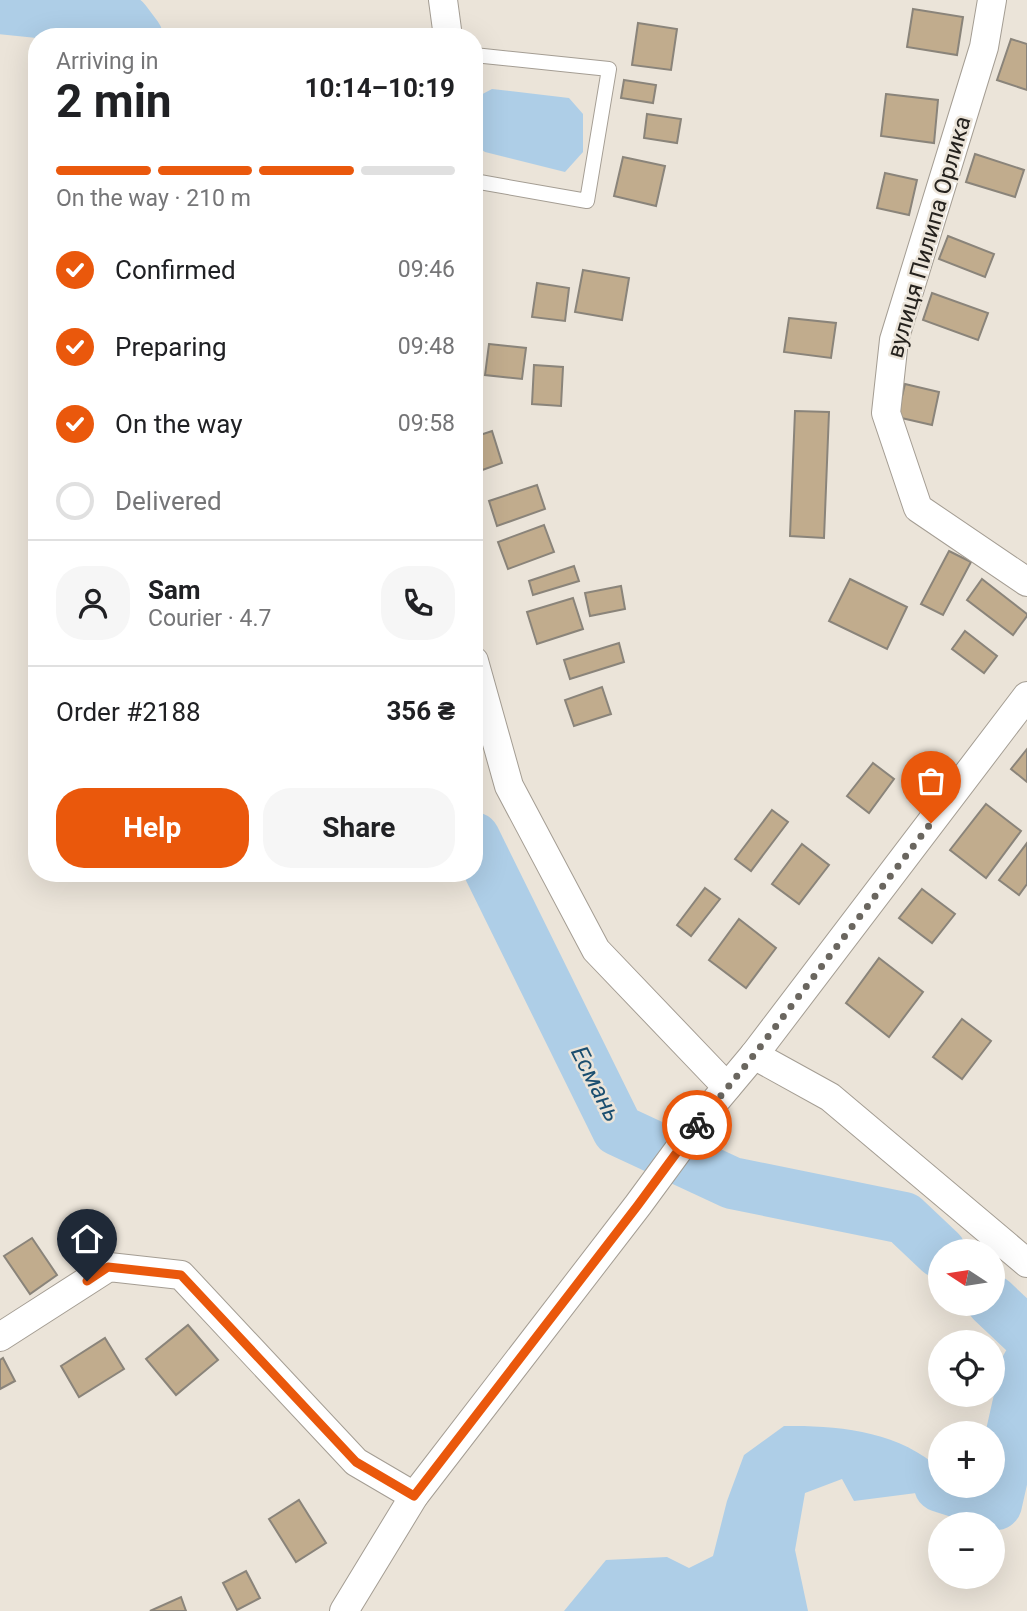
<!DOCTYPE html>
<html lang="en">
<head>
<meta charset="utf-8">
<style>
	:root { --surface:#fff; --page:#f6f6f6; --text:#202124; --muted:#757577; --line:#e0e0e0; --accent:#ea580c }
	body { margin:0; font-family:Roboto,sans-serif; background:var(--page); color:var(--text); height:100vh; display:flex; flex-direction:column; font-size:26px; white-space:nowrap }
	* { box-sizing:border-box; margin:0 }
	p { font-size:23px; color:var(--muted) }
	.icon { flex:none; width:38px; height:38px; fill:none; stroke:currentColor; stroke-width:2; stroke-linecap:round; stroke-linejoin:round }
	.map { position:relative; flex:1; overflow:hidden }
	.drawer { position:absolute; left:28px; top:28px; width:455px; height:854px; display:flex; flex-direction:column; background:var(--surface); border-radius:28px; box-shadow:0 7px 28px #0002 }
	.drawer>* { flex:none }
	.needle { width:46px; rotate:282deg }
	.tools { position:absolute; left:928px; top:1239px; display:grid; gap:14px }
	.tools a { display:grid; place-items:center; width:77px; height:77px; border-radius:50%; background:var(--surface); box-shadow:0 7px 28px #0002; font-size:35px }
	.pin { position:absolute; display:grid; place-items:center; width:60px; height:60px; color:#fff; margin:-72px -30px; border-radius:50% 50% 50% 0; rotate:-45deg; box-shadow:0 0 7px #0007 }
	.pin .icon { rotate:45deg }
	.courier { position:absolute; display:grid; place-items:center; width:70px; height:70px; margin:-35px; border:5px solid #ea580c; border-radius:50%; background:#fff; color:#222; box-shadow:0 2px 9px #0007 }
	.overview em { font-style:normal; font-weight:700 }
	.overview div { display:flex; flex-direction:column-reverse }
	.overview { display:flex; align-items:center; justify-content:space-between; height:119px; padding:0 28px }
	h1 { font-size:46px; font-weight:700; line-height:52px }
	.bar { display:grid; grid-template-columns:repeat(4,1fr); gap:10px 7px; align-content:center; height:84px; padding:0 28px }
	.bar i { height:9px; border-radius:5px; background:var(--line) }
	.bar .selected { background:var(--accent) }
	.bar p { grid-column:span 4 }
	.line { display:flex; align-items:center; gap:18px; padding:0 28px; border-top:2px solid var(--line) }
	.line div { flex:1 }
	.round { display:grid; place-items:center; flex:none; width:74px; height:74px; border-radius:28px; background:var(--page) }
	ol { padding:0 28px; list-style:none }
	li { display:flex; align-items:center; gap:21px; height:77px }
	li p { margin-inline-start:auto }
	li .icon { padding:7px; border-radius:50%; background:var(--accent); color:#fff; stroke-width:4 }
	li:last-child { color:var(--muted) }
	li i { width:38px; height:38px; border:4px solid var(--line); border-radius:50% }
	.action { display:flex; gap:14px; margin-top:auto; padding:14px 28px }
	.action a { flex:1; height:80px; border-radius:28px; background:var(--accent); color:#fff; font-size:28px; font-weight:700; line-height:80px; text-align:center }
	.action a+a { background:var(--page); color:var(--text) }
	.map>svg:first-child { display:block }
	.water { fill:#aecee7 }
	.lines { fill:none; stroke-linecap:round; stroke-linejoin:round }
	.river { stroke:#aecee7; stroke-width:52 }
	.building { fill:#c1ac8d; stroke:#8a847a; stroke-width:2 }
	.service-casing { stroke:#a49d93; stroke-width:16 }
	.minor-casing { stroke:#a49d93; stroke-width:30 }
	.service { stroke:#fff; stroke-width:14 }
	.minor { stroke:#fff; stroke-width:28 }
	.done { stroke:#6a665f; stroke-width:7; stroke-dasharray:0 12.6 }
	.route { stroke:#ea580c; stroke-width:9 }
	.labels { text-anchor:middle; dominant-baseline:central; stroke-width:5; stroke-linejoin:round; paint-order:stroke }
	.street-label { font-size:23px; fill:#25221e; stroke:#ebe4d9 }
	.water-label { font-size:24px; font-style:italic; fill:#1a4e70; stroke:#ebe4d9 }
</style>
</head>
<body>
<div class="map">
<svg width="1027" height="1611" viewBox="0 0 1027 1611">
	<rect width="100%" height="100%" fill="#ebe4d9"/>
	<g class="water">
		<polygon points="492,89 569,98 583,114 583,152 565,172 485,152 474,144 475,98"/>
		<path d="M784,1426C837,1425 899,1431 940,1469V1486H958L967,1495L924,1492L854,1501L842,1479L805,1493L795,1550L808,1611H564L606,1560L667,1557L689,1568L713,1556L727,1501L744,1455Z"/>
	</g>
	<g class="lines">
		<g class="river">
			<polyline points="0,8 125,21 137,37"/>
			<polyline points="474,838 618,1130 732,1183 904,1218 940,1252"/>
			<polyline points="992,1301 1027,1334"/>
			<polyline points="940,1486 996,1504 1027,1366"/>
		</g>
	</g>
	<g class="building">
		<polygon points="913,9 963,17 957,55 907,47"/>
		<polygon points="638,23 677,29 671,70 632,65"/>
		<polygon points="1011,39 1027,44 1027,90 997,80"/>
		<polygon points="624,80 656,85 653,103 621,98"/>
		<polygon points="886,94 938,100 934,143 881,136"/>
		<polygon points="647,114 681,119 677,143 644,138"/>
		<polygon points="975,154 1024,170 1015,197 966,182"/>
		<polygon points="623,157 665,166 656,206 614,196"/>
		<polygon points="885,173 917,180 909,215 877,208"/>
		<polygon points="948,236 994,254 985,277 939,259"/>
		<polygon points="583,270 629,278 622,320 575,312"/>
		<polygon points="537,283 569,288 565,321 532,317"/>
		<polygon points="932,293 988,313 978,340 923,320"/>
		<polygon points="789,318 836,323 831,358 784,352"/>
		<polygon points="489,344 526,348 522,379 485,375"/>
		<polygon points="534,365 563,367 561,406 532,404"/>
		<polygon points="905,384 939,392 932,425 897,417"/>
		<polygon points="795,411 829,412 824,538 790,536"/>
		<polygon points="492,431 502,463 474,473 474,437"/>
		<polygon points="537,485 545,509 497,526 489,501"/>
		<polygon points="544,525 554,552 508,569 498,542"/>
		<polygon points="949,551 971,562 943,615 921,604"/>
		<polygon points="574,566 579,581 533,595 529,581"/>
		<polygon points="850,579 907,607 887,649 829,621"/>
		<polygon points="982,579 1027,614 1027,616 1013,635 967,600"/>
		<polygon points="621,586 625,609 590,616 585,593"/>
		<polygon points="573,598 583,629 537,644 527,612"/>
		<polygon points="965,631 997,656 984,673 952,649"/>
		<polygon points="619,643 624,662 570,679 564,660"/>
		<polygon points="602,687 611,714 574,726 565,700"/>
		<polygon points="1027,749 1027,782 1011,769"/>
		<polygon points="873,763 894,779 869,813 847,796"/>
		<polygon points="986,804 1021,831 986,878 950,850"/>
		<polygon points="772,810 788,822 751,871 735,859"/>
		<polygon points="1027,843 1027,884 1019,895 999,880"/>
		<polygon points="802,844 829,865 799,904 772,884"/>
		<polygon points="705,888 720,899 691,936 677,925"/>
		<polygon points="922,889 955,914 932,943 899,918"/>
		<polygon points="739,919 776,948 746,988 709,960"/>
		<polygon points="879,958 923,992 889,1037 846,1003"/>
		<polygon points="962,1019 991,1041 962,1079 933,1057"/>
		<polygon points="32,1238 57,1275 30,1294 4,1256"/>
		<polygon points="188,1325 218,1360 176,1395 146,1359"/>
		<polygon points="105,1338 124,1369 79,1397 61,1366"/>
		<polygon points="3,1358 15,1381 0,1389 0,1360"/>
		<polygon points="299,1500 326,1543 296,1562 269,1519"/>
		<polygon points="246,1571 260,1598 237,1610 223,1583"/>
		<polygon points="181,1597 186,1611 150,1611"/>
	</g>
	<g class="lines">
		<defs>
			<polyline id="service" points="474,55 609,69 587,201 474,181"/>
			<g id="minor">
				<polyline points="443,0 448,37"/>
				<polyline points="992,0 984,47 894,340 886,413 918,508 1027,582"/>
				<polyline points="474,661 509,786 596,950 727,1087"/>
				<polyline points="754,1055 830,1097 1027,1263"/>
				<polyline points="0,1337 109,1267 181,1275 356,1462 414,1496"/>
				<polyline points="344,1611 414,1496 638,1205 707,1111 754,1055 1027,696"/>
			</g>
		</defs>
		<use href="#service" class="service-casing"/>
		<use href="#minor" class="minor-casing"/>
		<use href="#service" class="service"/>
		<use href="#minor" class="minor"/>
	</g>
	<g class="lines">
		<polyline class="done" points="697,1125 754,1055 931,823"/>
		<polyline class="route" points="87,1281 108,1267 181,1275 356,1462 414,1496 638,1205 697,1125"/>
	</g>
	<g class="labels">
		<g class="street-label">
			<text transform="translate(929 237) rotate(-74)">вулиця Пилипа Орлика</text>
		</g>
		<g class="water-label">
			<text transform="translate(596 1084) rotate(63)">Есмань</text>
		</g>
	</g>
</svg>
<div class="tools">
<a><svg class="needle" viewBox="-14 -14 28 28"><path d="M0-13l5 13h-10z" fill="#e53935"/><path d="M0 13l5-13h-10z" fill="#757577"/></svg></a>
<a><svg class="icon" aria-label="locate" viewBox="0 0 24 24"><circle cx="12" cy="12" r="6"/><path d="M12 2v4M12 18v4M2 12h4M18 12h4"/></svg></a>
<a>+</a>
<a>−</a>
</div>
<div class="pin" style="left:931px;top:823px;background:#ea580c"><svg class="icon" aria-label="bag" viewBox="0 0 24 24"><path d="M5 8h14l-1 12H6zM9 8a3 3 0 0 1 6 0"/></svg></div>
<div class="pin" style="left:87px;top:1281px;background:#1f2937"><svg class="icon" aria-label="home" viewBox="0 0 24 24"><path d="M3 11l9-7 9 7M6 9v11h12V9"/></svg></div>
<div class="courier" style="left:697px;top:1125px"><svg class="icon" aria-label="bike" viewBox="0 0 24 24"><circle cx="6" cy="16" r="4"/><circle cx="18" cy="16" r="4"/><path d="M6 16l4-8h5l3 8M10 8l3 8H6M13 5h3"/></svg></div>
<section class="drawer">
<div class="overview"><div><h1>2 min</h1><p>Arriving in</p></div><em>10:14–10:19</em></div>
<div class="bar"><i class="selected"></i><i class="selected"></i><i class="selected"></i><i></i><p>On the way · 210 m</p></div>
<ol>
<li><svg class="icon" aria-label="check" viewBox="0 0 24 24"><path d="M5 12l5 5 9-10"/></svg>Confirmed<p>09:46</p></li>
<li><svg class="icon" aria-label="check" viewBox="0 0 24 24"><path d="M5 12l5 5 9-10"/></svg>Preparing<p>09:48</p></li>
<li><svg class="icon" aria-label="check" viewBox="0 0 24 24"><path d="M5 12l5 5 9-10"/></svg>On the way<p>09:58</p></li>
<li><i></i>Delivered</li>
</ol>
<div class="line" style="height:126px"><a class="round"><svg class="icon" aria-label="person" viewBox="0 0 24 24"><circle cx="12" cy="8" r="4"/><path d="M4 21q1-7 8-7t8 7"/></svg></a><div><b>Sam</b><p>Courier · 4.7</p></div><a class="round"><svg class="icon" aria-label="phone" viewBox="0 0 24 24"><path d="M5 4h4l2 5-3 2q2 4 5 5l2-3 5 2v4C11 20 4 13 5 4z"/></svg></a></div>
<div class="line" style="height:91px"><div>Order #2188</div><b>356 ₴</b></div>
<div class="action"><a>Help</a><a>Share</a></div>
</section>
</div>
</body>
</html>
